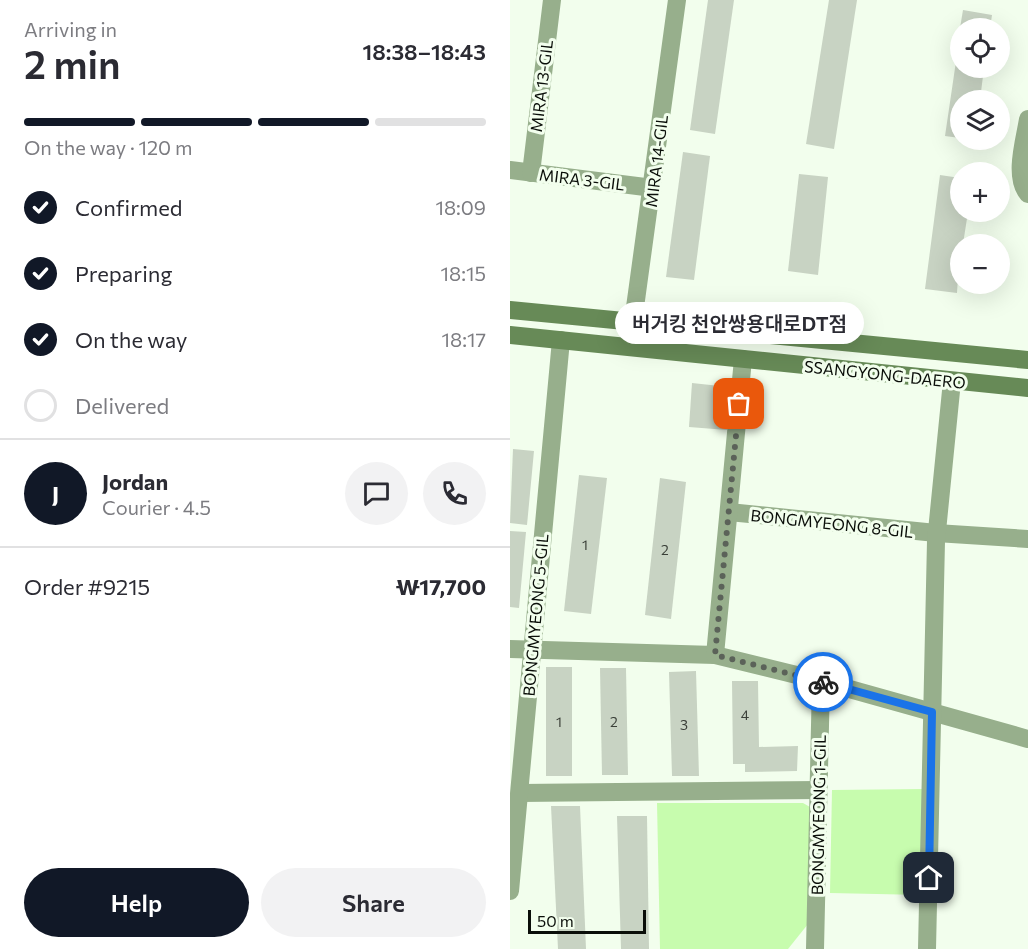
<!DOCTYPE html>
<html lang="en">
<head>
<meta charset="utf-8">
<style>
	:root { --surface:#fff; --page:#f2f2f3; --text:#2b2b33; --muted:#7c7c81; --line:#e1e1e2; --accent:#111827 }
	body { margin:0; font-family:Commissioner,"Noto Sans KR",sans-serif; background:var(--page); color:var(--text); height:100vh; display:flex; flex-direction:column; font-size:22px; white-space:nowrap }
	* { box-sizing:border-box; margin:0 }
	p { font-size:20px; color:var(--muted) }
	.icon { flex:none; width:33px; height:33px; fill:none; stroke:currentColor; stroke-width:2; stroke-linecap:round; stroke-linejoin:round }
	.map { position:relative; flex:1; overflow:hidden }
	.details { display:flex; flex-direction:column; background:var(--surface); width:510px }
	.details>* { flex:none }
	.buttons { position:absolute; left:440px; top:18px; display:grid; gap:12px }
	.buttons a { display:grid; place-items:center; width:60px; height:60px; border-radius:50%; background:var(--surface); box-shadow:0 6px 24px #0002; font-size:30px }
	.scale { position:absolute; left:18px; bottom:15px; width:118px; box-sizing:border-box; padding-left:6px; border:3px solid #0a0e09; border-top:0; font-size:16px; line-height:21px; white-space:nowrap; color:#0a0e09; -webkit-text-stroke:4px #f2feed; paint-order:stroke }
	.pin { position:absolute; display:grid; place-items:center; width:51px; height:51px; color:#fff; margin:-26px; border-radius:12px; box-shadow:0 3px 9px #0006 }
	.courier { position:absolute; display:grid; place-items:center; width:60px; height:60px; margin:-30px; border:4px solid #1a73e8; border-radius:50%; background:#fff; color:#222; box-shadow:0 2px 8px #0007 }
	.bubble { position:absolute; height:42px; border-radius:21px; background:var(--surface); box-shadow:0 6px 24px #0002; font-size:20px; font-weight:600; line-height:42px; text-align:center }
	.summary em { font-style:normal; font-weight:600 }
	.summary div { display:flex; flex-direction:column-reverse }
	.summary { display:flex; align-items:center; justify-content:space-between; height:102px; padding:0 24px }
	h1 { font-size:39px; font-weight:600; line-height:45px }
	.bar { display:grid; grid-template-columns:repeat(4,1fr); gap:9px 6px; align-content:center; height:72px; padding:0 24px }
	.bar i { height:8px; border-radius:4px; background:var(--line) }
	.bar .active { background:var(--accent) }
	.bar p { grid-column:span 4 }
	.line { display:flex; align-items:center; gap:15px; padding:0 24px; border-top:2px solid var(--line) }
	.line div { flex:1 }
	.round { display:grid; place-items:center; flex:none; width:63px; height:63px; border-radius:32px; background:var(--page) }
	ol { padding:0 24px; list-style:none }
	li { display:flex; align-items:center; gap:18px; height:66px }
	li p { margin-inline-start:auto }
	li .icon { padding:6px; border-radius:50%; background:var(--accent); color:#fff; stroke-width:4 }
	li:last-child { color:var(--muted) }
	li i { width:33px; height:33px; border:3px solid var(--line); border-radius:50% }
	.cta { display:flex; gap:12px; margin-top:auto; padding:12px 24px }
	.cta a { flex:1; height:69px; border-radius:36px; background:var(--accent); color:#fff; font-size:24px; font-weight:600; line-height:69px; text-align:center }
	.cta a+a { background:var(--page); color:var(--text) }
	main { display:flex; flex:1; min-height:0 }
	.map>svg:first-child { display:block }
	.green { fill:#c7fcae }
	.building { fill:#c8d3c3 }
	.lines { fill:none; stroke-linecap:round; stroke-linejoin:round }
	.minor { stroke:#97af8c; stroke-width:18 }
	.secondary { stroke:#678a57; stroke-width:18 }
	.done { stroke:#5b6259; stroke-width:6; stroke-dasharray:0 10.8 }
	.route { stroke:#1a73e8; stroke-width:8 }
	.labels { text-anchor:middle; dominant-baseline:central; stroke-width:6; stroke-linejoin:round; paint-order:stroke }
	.number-label { font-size:14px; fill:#3a3f38 }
	.street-label { font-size:16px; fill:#0a0e09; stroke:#f2feed }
</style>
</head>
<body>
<main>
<section class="details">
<div class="summary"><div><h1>2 min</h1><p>Arriving in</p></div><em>18:38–18:43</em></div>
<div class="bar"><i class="active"></i><i class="active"></i><i class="active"></i><i></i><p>On the way · 120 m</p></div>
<ol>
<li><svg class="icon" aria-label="check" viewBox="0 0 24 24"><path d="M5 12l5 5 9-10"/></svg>Confirmed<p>18:09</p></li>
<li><svg class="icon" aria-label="check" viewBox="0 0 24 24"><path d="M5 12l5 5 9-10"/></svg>Preparing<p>18:15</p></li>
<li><svg class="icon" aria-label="check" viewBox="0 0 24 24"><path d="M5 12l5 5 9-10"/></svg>On the way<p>18:17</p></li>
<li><i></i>Delivered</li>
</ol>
<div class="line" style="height:108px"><b class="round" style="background:var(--accent);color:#fff">J</b><div><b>Jordan</b><p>Courier · 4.5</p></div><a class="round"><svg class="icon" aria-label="chat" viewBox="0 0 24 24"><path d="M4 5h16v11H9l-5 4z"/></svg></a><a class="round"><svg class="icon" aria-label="phone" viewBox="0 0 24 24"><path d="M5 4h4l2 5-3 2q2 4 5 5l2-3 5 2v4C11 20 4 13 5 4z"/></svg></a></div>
<div class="line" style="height:78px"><div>Order #9215</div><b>₩17,700</b></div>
<div class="cta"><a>Help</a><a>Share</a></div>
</section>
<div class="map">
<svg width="518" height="949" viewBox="0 0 518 949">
	<rect width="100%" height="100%" fill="#f2feed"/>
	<g class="green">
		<polygon points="414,789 413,895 320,893 322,790"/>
		<polygon points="147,803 293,803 300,807 298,924 278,949 150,949"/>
	</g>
	<g class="building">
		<polygon points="198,0 224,0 205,134 180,130"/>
		<polygon points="319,0 347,0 324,149 296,144"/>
		<polygon points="453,10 482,15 480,28 450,28"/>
		<polygon points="449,41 450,68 474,68 470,100 450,100 450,138 435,136"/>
		<polygon points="173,152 200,156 184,280 156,277"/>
		<polygon points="289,174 318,177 308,275 278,271"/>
		<polygon points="430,175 450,178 450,212 458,212 453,244 450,244 447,293 415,289"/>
		<polygon points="182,383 219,387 217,430 179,427"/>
		<polygon points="3,449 24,451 17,525 0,523"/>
		<polygon points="69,475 97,478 81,614 54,611"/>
		<polygon points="150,478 176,482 161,619 135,615"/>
		<polygon points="0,531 16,532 9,608 0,607"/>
		<rect x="36" y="667" width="26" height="109"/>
		<polygon points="90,668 116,668 118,775 92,775"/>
		<polygon points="186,671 189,776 162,776 159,672"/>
		<polygon points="222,681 248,681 249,747 288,746 287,771 235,772 235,764 223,764"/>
		<polygon points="41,806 70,806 76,949 48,949"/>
		<polygon points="107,816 137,816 139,949 111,949"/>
	</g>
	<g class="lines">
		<g class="minor">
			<path d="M518,119C515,139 503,177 518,194"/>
			<polyline points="0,170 143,188"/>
			<polyline points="21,173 42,0"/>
			<polyline points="123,322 167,0"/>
			<polyline points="219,512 426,533 518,539"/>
			<polyline points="0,649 205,655 311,681 518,739"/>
			<polyline points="205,655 233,359"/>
			<polyline points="10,793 308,790"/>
			<polyline points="0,891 51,340"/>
			<polyline points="305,949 311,681"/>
			<polyline points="417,949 426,541 442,381"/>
		</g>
		<g class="secondary">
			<polyline points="0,310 518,360"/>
			<polyline points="0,335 518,388"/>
		</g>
	</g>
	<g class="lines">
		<polyline class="done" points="229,404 205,655 313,682"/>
		<polyline class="route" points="313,682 422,712 419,878"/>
	</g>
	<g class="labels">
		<g class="number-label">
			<text x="75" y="544">1</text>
			<text x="155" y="549">2</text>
			<text x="235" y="714">4</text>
			<text x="49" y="721">1</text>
			<text x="104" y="721">2</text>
			<text x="174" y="724">3</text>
		</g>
		<g class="street-label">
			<text transform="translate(31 86) rotate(-83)">MIRA 13-GIL</text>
			<text transform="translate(146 161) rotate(-83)">MIRA 14-GIL</text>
			<text transform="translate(72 179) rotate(7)">MIRA 3-GIL</text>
			<text transform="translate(375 374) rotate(6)">SSANGYONG-DAERO</text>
			<text transform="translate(322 523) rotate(6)">BONGMYEONG 8-GIL</text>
			<text transform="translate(25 615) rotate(-85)">BONGMYEONG 5-GIL</text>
			<text transform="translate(308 815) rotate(-89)">BONGMYEONG 1-GIL</text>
		</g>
	</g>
</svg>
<div class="buttons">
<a><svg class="icon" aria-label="locate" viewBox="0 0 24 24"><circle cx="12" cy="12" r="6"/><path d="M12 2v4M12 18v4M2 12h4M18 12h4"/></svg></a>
<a><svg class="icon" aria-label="layers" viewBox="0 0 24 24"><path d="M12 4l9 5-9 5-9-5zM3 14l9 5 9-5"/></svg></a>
<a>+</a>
<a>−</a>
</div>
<div class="scale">50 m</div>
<div class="pin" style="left:229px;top:404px;background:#ea580c"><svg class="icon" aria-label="bag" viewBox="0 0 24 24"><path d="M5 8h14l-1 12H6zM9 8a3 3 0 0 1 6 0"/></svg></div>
<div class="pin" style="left:419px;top:878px;background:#1f2937"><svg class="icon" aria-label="home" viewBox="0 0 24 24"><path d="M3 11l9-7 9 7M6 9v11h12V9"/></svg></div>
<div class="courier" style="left:313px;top:682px"><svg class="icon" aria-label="bike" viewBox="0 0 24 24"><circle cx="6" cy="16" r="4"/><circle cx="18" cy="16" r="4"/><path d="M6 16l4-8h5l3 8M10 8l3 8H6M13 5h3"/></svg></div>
<div class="bubble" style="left:105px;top:302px;width:249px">버거킹 천안쌍용대로DT점</div>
</div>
</main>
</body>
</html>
